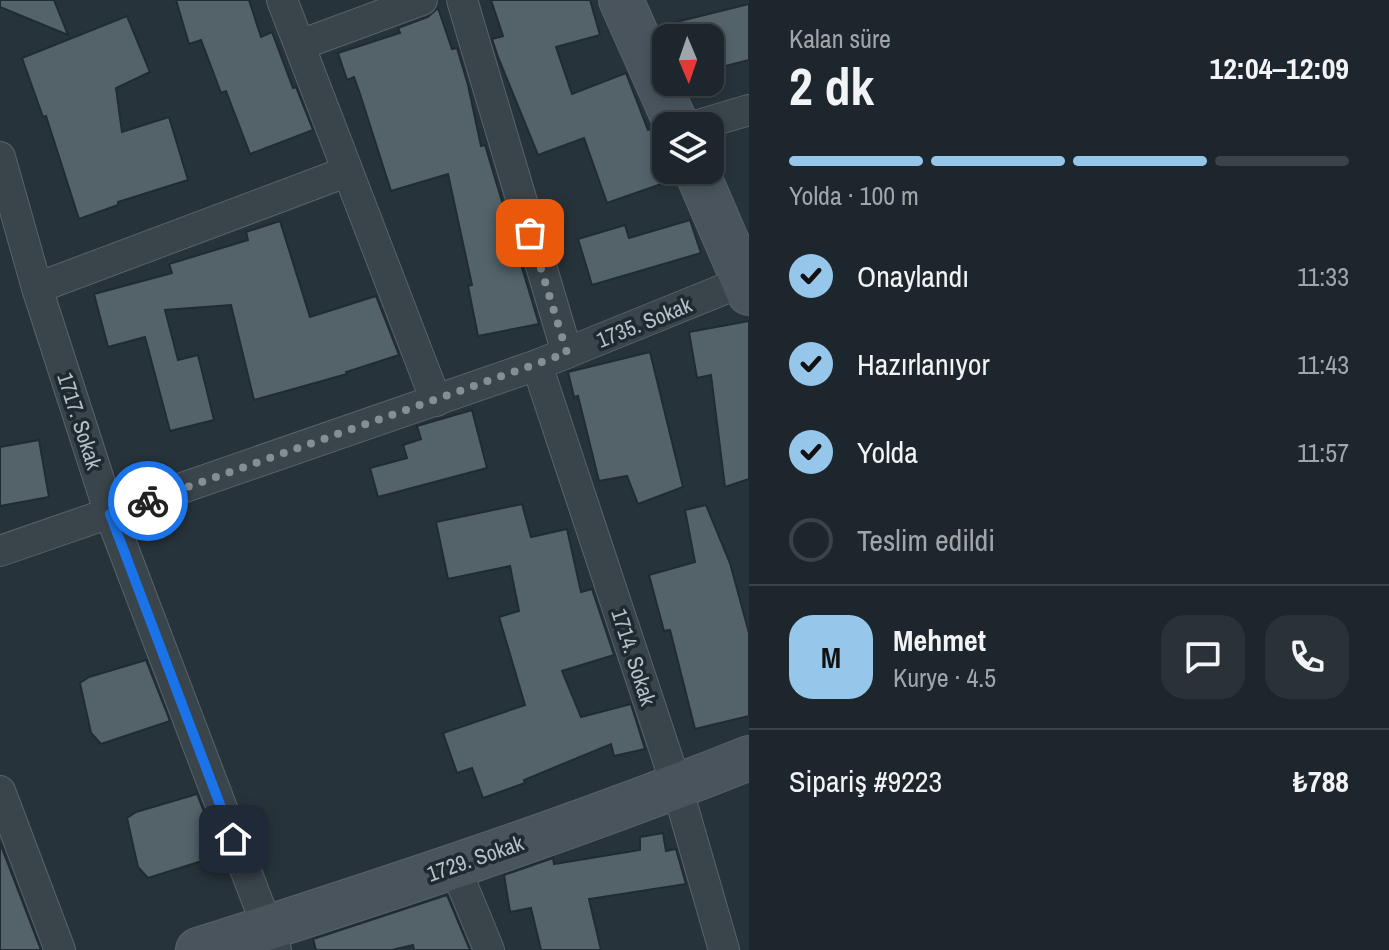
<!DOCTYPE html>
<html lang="tr">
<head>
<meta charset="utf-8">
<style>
	:root { --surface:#1d262c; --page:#2a3238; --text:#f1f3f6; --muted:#a0a5a9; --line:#3b4348; --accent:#96c7eb }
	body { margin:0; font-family:"Archivo Narrow",sans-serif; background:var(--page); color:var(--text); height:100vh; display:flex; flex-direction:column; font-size:30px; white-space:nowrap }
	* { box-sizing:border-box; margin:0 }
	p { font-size:26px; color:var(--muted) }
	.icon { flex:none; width:44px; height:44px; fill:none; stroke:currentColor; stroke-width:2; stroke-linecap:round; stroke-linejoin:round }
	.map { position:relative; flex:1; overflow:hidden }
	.side { display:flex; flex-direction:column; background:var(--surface); width:640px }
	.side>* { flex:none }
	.needle { width:52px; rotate:178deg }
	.fabs { position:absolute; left:652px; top:24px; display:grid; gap:16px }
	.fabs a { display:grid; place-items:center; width:72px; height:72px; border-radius:16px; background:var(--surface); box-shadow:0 4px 12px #0003,0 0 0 2px var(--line); font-size:40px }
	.pin { position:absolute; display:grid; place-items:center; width:68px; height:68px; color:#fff; margin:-34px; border-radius:16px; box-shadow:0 4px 12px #0006 }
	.courier { position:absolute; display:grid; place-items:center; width:80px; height:80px; margin:-40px; border:6px solid #1a73e8; border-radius:50%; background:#fff; color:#222; box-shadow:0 2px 10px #0007 }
	.overview em { font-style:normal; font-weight:800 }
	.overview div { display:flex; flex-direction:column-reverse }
	.overview { display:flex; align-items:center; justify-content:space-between; height:136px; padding:0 40px }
	h1 { font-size:52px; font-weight:800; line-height:60px }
	.bar { display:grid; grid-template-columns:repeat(4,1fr); gap:12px 8px; align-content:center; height:96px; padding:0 40px }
	.bar i { height:10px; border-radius:6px; background:var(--line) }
	.bar .selected { background:var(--accent) }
	.bar p { grid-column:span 4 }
	.line { display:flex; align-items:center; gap:20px; padding:0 40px; border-top:2px solid var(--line) }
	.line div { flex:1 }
	.round { display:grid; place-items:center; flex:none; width:84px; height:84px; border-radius:24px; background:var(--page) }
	ol { padding:0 40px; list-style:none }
	li { display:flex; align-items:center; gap:24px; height:88px }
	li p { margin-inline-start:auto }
	li .icon { padding:8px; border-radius:50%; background:var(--accent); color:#111; stroke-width:4 }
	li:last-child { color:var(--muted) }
	li i { width:44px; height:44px; border:4px solid var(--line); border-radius:50% }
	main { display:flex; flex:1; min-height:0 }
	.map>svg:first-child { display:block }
	.building { fill:#54626a; stroke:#212b32; stroke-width:2 }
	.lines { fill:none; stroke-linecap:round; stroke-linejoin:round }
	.street-casing { stroke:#586269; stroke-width:32 }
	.secondary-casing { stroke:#586269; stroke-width:46 }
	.street { stroke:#3a444b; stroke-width:30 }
	.secondary { stroke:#49545d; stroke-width:44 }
	.done { stroke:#848e95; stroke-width:8; stroke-dasharray:0 14.4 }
	.route { stroke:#1a73e8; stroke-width:10 }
	.labels { text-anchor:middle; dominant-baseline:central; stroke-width:7; stroke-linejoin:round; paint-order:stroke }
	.street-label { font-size:22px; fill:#b6bfc6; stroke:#1f2930 }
</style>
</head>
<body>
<main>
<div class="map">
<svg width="749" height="950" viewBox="0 0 749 950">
	<rect width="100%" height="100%" fill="#27333a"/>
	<g class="building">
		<polygon points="0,0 54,0 68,35 0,7"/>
		<polygon points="176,0 249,0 261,37 272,32 293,88 296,87 313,130 250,154 226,91 221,93 201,40 189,44"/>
		<polygon points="491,0 590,0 600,35 556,47 572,94 626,73 648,130 651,129 655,137 670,181 607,203 584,138 538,155 498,57 492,39 503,36"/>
		<polygon points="749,4 749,60 710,70 710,38 665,38 660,26"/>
		<polygon points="438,8 452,49 457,48 468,85 481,146 485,145 539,324 478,336 468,286 472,285 448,174 391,191 360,94 354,77 347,80 338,53 400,33 398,28 428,17"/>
		<polygon points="127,16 150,72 116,88 122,132 169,117 188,180 118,202 118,205 79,219 46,116 43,117 22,58"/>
		<polygon points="690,220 701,253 592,285 578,239 625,225 629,238"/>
		<polygon points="280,221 310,317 376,296 399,355 346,372 347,374 254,400 231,305 165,310 178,360 198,355 214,420 170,431 145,337 108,347 94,294 172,273 169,264 248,240 246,232"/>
		<polygon points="749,321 749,479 725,487 711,375 697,378 689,332"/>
		<polygon points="650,352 683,487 638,504 627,476 599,481 578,396 574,397 568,372"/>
		<polygon points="472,410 487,468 378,497 370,468 407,458 403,445 421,439 417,426"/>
		<polygon points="39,440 49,497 0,506 0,447"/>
		<polygon points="522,504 531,537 567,529 581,592 592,589 614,655 562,671 581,717 631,704 645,749 614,756 611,744 524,780 525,783 483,798 472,768 457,773 443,733 525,705 499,617 519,611 510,566 448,579 436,522"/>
		<polygon points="706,505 730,563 749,633 749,716 695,729 670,630 664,631 649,575 695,562 685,510"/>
		<polygon points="146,660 170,721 101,744 91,733 80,683 89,677"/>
		<polygon points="197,794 221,855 148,878 138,867 127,818 136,812"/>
		<polygon points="663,833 666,851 676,849 686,884 589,899 601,950 541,950 531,908 510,912 504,875 553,858 554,864 640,850 640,837"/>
		<polygon points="0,843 41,950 0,950"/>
		<polygon points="447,895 470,950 414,950 413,945 392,950 316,950 313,939"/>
	</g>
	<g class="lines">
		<defs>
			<g id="street">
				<polyline points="282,0 436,401"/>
				<polyline points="462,0 567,353"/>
				<polyline points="300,45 422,0"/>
				<polyline points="695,126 749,110"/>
				<polyline points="0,157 37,288 110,514 276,950"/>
				<polyline points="37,288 346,172"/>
				<polyline points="537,365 677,787 724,950"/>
				<polyline points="0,551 537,365 744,281"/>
				<polyline points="0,791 60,950"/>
				<polyline points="454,865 489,950"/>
			</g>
			<g id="secondary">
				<polyline points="621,0 677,126"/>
				<polyline points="696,170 749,293"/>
				<path d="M198,950C383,891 569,830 749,758"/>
			</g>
		</defs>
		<use href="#street" class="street-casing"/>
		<use href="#secondary" class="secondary-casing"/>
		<use href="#street" class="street"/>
		<use href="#secondary" class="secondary"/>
	</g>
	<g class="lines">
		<polyline class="done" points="148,501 567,353 530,233"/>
		<polyline class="route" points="148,501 110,514 233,839"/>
	</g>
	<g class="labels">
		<g class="street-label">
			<text transform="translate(644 322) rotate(-22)">1735. Sokak</text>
			<text transform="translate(80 421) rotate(72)">1717. Sokak</text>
			<text transform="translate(634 657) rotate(72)">1714. Sokak</text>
			<text transform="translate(475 858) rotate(-19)">1729. Sokak</text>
		</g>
	</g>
</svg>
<div class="fabs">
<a><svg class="needle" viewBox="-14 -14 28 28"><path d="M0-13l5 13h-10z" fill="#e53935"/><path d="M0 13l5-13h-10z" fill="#a0a5a9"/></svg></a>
<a><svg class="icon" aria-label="layers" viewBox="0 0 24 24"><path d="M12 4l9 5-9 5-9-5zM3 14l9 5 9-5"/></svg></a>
</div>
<div class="pin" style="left:530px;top:233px;background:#ea580c"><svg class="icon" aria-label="bag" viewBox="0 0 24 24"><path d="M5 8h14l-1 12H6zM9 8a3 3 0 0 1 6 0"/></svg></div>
<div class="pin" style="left:233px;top:839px;background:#1f2937"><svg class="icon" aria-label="home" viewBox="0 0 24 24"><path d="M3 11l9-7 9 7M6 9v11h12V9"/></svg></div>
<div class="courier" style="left:148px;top:501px"><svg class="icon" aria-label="bike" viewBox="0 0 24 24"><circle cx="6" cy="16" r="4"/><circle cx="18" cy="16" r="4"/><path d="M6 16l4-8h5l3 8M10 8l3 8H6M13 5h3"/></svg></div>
</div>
<section class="side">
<div class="overview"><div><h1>2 dk</h1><p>Kalan süre</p></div><em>12:04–12:09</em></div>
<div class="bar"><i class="selected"></i><i class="selected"></i><i class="selected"></i><i></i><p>Yolda · 100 m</p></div>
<ol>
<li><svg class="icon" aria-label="check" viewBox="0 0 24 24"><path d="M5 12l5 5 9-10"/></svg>Onaylandı<p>11:33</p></li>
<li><svg class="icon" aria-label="check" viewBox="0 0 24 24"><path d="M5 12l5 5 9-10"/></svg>Hazırlanıyor<p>11:43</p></li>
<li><svg class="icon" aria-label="check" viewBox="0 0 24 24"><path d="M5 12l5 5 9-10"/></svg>Yolda<p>11:57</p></li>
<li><i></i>Teslim edildi</li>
</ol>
<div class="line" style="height:144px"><b class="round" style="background:var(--accent);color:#111">M</b><div><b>Mehmet</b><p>Kurye · 4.5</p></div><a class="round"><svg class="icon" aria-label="chat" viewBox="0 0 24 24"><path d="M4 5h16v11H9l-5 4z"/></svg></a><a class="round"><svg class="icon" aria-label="phone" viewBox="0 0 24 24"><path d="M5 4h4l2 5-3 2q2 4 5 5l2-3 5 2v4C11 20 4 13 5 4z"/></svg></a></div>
<div class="line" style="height:104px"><div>Sipariş #9223</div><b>₺788</b></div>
</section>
</main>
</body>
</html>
